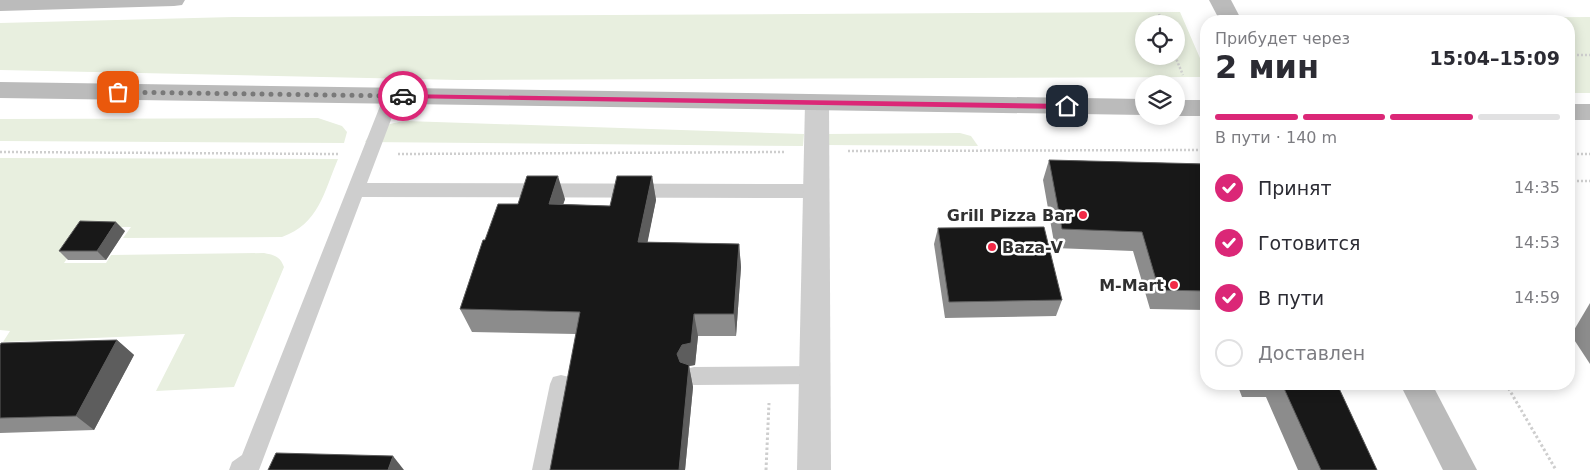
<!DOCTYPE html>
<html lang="ru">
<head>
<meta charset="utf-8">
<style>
	:root { --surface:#fff; --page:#f2f2f3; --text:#2b2b33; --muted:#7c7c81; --line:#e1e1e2; --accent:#db2777 }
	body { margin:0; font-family:"DejaVu Sans",sans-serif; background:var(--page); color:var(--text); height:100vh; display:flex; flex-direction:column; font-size:19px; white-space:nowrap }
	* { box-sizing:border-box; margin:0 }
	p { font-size:16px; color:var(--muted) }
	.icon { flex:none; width:28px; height:28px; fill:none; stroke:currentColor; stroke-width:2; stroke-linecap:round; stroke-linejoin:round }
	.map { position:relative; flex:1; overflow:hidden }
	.panel { position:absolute; left:1200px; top:15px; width:375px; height:375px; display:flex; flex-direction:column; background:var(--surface); border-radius:20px; box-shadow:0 2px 12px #0003 }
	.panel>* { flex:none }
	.controls { position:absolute; left:1135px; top:15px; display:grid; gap:10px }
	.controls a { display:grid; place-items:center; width:50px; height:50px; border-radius:50%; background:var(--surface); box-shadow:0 2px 12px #0003; font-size:25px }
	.pin { position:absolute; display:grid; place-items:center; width:42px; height:42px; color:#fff; margin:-21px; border-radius:10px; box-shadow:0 2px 8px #0006 }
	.courier { position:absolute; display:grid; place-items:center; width:50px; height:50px; margin:-25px; border:4px solid #db2777; border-radius:50%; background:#fff; color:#222; box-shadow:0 1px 6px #0007 }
	.head em { font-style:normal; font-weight:700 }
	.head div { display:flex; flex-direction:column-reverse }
	.head { display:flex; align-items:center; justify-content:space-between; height:85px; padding:0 15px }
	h1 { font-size:32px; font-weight:700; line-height:38px }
	.bar { display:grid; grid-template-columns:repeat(4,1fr); gap:8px 5px; align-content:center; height:60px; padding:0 15px }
	.bar i { height:6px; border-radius:4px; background:var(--line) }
	.bar .selected { background:var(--accent) }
	.bar p { grid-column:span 4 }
	ol { padding:0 15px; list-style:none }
	li { display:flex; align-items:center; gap:15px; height:55px }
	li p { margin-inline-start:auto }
	li .icon { padding:5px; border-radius:50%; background:var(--accent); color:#fff; stroke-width:4 }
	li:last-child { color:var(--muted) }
	li i { width:28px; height:28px; border:2px solid var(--line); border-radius:50% }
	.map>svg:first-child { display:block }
	.green { fill:#e8efdf; fill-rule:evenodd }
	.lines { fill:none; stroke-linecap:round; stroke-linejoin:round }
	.path-far1 { stroke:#cecece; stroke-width:2.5; stroke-dasharray:2 2; stroke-linecap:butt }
	.path { stroke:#cecece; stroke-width:3; stroke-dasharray:2.5 2.5; stroke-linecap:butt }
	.service { fill:#cecece; fill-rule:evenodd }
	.minor { fill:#cecece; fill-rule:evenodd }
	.secondary { fill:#bbb; fill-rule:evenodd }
	.wall { fill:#8c8c8c }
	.shaded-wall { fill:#5d5d5d }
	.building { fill:#181818; stroke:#5d5d5d }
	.route { fill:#db2777 }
	.done { stroke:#797979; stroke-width:5; stroke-dasharray:0 9 }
	.poi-dot { fill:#f22946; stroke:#fff; stroke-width:2 }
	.labels { text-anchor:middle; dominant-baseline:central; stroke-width:5; stroke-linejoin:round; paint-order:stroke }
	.poi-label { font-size:16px; font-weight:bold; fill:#313131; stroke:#fff; text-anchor:end }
</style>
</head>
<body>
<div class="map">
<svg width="1590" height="470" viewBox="0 0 1590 470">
	<rect width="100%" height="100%" fill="#fff"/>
	<g class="green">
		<path d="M1180,12L1206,72V77L459,80L0,70V23L233,17ZM1144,24H1176V56H1144Z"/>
		<polygon points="1590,17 1590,93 1569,93 1569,21 1286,21 1285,19"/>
		<polygon points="318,118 342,126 347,132 344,143 0,141 0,119"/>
		<path d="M406,121L804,134L803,146L365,142C374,127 390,123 406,121Z"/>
		<polygon points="960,133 971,136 978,146 825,145 825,134"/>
		<path d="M0,158L338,159C324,192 319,224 282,237L123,238L131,227H89L64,263H106L111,255L264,253C274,255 280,256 284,267L234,387L156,391L185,334L3,342L10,331L0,330Z"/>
	</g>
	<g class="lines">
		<g class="path-far1">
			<polyline points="1159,14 1162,24"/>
			<polyline points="1569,55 1590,55"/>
			<polyline points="1175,56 1183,75"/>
			<polyline points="848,151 1206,150"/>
			<polyline points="0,152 339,154"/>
			<polyline points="398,154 784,152"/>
			<polyline points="1569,154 1590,154"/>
			<polyline points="1569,181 1590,181"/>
		</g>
		<g class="path">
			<polyline points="1506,384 1556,470"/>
			<polyline points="766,470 769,403"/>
		</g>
		<g class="service">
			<polygon points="392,91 398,92 400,96 367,183 815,184 821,186 824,191 821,196 815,198 362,197 259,470 229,470 232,462 242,455 384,96 386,92"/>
			<polygon points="814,366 822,368 825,375 822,382 814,384 694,385 686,383 683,376 686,369 694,367"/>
			<polygon points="561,375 569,377 572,384 554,470 532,470 550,384 553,377"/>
		</g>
		<polygon class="minor" points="817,95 826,97 829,103 831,470 797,470 805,103 808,97"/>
		<g class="secondary">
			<polygon points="0,0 185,0 182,5 174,6 0,11"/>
			<polygon points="1209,0 1231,0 1242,21 1220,21"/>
			<polygon points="0,82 1144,99 1144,115 0,98"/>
			<rect x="1176" y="100" width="30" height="16"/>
			<rect x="1569" y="104" width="21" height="16"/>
			<polygon points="1400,384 1432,384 1477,470 1443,470"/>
		</g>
	</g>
	<g class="wall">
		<polygon points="1049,160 1206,164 1206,310 1150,309 1133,251 1055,248 1043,180"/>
		<polygon points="652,176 656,200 647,242 739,244 741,267 736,336 698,336 695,365 689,366 693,387 685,470 550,470 576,334 472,332 460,309 485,240 518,204 565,199 563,204 610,206"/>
		<polygon points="938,228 1062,300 1056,316 945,318 934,244"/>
		<polygon points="125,231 106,260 68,260 59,251"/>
		<polygon points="1590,303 1590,364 1571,335"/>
		<polygon points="117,340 134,355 94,430 0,433 0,345"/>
		<polygon points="1237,384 1337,384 1377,470 1298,470 1266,397 1242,397"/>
	</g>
	<g class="shaded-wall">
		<polygon points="558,176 565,199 556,227 549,204"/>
		<polygon points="652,176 656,200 643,265 638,242"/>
		<polygon points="116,222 125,231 106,260 97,251"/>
		<polygon points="739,244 741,267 736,336 734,314"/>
		<polygon points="694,314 698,336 695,365 689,366 693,387 685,470 679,470 681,375 677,354"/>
		<polygon points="117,340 134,355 94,430 76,416"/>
		<polygon points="393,456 404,470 388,470"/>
	</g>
	<g class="building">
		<polygon points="1049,160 1206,164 1206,291 1159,290 1142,232 1062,229"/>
		<polygon points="527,176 558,176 549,204 610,206 617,176 652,176 638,242 739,244 734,314 694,314 691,343 682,345 677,354 680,362 689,365 679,470 550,470 580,312 460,309 483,240 485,240 498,204 518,204"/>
		<polygon points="80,221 116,222 97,251 59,251"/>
		<polygon points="1044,227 1062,300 949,302 938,228"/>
		<polygon points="117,340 76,416 0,418 0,345 1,343"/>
		<polygon points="1282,384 1337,384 1377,470 1321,470"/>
		<polygon points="276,453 393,456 388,470 268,470"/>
	</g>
	<polygon class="route" points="401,94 1067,104 1070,106 1067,109 403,98 400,96"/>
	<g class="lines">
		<polyline class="done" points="118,92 403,96"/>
	</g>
	<g class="poi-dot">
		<circle cx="1083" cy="215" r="5"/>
		<circle cx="992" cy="247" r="5"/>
		<circle cx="1174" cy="285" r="5"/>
	</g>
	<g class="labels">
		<g class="poi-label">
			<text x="1073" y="215">Grill Pizza Bar</text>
			<text x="1002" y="247" text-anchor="start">Baza-V</text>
			<text x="1164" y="285">M-Mart</text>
		</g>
	</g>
</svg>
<div class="controls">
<a><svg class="icon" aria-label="locate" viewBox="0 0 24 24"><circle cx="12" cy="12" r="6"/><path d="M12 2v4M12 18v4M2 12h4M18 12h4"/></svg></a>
<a><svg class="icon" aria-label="layers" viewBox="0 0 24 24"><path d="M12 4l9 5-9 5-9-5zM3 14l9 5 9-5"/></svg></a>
</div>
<div class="pin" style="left:118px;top:92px;background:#ea580c"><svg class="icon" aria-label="bag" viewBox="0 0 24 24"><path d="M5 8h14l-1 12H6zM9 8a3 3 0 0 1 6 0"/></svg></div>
<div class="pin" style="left:1067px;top:106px;background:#1f2937"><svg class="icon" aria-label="home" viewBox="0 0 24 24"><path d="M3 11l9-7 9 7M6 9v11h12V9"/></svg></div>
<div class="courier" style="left:403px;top:96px"><svg class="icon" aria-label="car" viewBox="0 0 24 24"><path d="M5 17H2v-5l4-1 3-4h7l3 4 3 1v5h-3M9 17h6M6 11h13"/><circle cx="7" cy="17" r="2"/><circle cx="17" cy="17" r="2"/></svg></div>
<section class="panel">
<div class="head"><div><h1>2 мин</h1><p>Прибудет через</p></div><em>15:04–15:09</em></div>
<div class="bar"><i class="selected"></i><i class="selected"></i><i class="selected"></i><i></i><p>В пути · 140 m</p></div>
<ol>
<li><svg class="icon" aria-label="check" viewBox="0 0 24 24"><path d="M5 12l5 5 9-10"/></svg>Принят<p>14:35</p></li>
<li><svg class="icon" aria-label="check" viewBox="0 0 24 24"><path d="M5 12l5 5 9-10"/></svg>Готовится<p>14:53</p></li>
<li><svg class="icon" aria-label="check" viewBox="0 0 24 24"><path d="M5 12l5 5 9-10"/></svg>В пути<p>14:59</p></li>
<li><i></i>Доставлен</li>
</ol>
</section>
</div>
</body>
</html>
